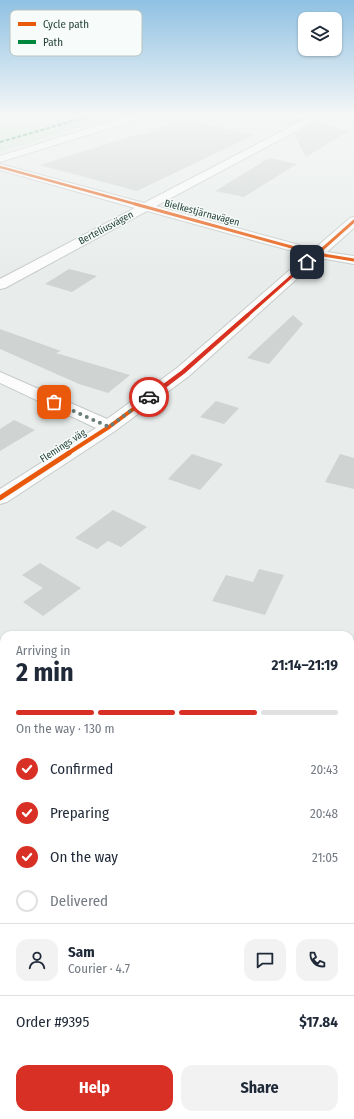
<!DOCTYPE html>
<html lang="en">
<head>
<meta charset="utf-8">
<style>
	:root { --surface:#fff; --page:#f2f2f3; --text:#1f2937; --muted:#747a83; --line:#e0e1e3; --accent:#d93025 }
	body { margin:0; font-family:"Fira Sans Condensed",sans-serif; background:var(--page); color:var(--text); height:100vh; display:flex; flex-direction:column; font-size:15px; white-space:nowrap }
	* { box-sizing:border-box; margin:0 }
	p { font-size:13px; color:var(--muted) }
	.icon { flex:none; width:22px; height:22px; fill:none; stroke:currentColor; stroke-width:2; stroke-linecap:round; stroke-linejoin:round }
	.map { position:relative; flex:1; overflow:hidden }
	.side { position:absolute; left:0px; top:631px; width:354px; height:488px; display:flex; flex-direction:column; background:var(--surface); border-radius:12px 12px 0 0; box-shadow:0 1px 3px #0004 }
	.side>* { flex:none }
	.fabs { position:absolute; left:298px; top:12px; display:grid; gap:8px }
	.fabs a { display:grid; place-items:center; width:44px; height:44px; border-radius:8px; background:var(--surface); box-shadow:0 1px 3px #0004; font-size:20px }
	.pin { position:absolute; display:grid; place-items:center; width:34px; height:34px; color:#fff; margin:-17px; border-radius:8px; box-shadow:0 2px 6px #0006 }
	.courier { position:absolute; display:grid; place-items:center; width:40px; height:40px; margin:-20px; border:3px solid #d93025; border-radius:50%; background:#fff; color:#222; box-shadow:0 1px 5px #0007 }
	.head em { font-style:normal; font-weight:700 }
	.head div { display:flex; flex-direction:column-reverse }
	.head { display:flex; align-items:center; justify-content:space-between; height:68px; padding:0 16px }
	h1 { font-size:26px; font-weight:700; line-height:30px }
	.bar { display:grid; grid-template-columns:repeat(4,1fr); gap:6px 4px; align-content:center; height:48px; padding:0 16px }
	.bar i { height:5px; border-radius:3px; background:var(--line) }
	.bar .current { background:var(--accent) }
	.bar p { grid-column:span 4 }
	.line { display:flex; align-items:center; gap:10px; padding:0 16px; border-top:1px solid var(--line) }
	.line div { flex:1 }
	.round { display:grid; place-items:center; flex:none; width:42px; height:42px; border-radius:12px; background:var(--page) }
	ol { padding:0 16px; list-style:none }
	li { display:flex; align-items:center; gap:12px; height:44px }
	li p { margin-inline-start:auto }
	li .icon { padding:4px; border-radius:50%; background:var(--accent); color:#fff; stroke-width:4 }
	li:last-child { color:var(--muted) }
	li i { width:22px; height:22px; border:2px solid var(--line); border-radius:50% }
	.button { display:flex; gap:8px; margin-top:auto; padding:8px 16px }
	.button a { flex:1; height:46px; border-radius:12px; background:var(--accent); color:#fff; font-size:16px; font-weight:700; line-height:46px; text-align:center }
	.button a+a { background:var(--page); color:var(--text) }
	.map>svg:first-child { display:block }
	.green { fill:#d1e6d8 }
	.building { fill:#cfd4d2 }
	.lines { fill:none; stroke-linecap:round; stroke-linejoin:round }
	.minor-casing { stroke:#c5cac8; stroke-width:2 }
	.tertiary-casing { stroke:#c5cac8; stroke-width:2 }
	.minor { fill:#fcfcfc; fill-rule:evenodd }
	.tertiary { fill:#fcfcfc; fill-rule:evenodd }
	.quiet { stroke:#00873e; stroke-width:2; stroke-dasharray:4 2; stroke-linecap:butt }
	.cycleway-far3-casing { stroke:#f7fbf9; stroke-width:3.5 }
	.cycleway-far2-casing { stroke:#f7fbf9; stroke-width:4.5 }
	.cycleway-far1-casing { stroke:#f7fbf9; stroke-width:6 }
	.cycleway-casing { stroke:#f7fbf9; stroke-width:8 }
	.cycleway-far3 { stroke:#e8590c; stroke-width:2.5 }
	.cycleway-far2 { stroke:#e8590c; stroke-width:3 }
	.cycleway-far1 { stroke:#e8590c; stroke-width:4 }
	.cycleway { stroke:#e8590c; stroke-width:5 }
	.route { fill:#d93025 }
	.done { stroke:#697e78; stroke-width:4; stroke-dasharray:0 7.2 }
	.labels { text-anchor:middle; dominant-baseline:central; stroke-width:3; stroke-linejoin:round; paint-order:stroke }
	.far-street-label { font-size:10px; fill:#24423a; stroke:#f7fbf9 }
	.key { fill:#f7fbf9; stroke:#b8c4c0; stroke-width:1 }
	.key-label { font-size:11px; fill:#24423a }
</style>
</head>
<body>
<div class="map">
<svg width="354" height="1119" viewBox="0 0 354 1119">
	<rect width="100%" height="100%" fill="#e8edeb"/>
	<g class="green">
		<polygon points="0,116 117,116 0,152"/>
		<polygon points="0,646 4,650 4,791 0,794"/>
	</g>
	<g class="building">
		<polygon points="284,116 286,116 302,119 289,126"/>
		<polygon points="183,119 254,135 137,191 40,165 139,134 142,135"/>
		<polygon points="317,122 349,131 306,157 294,134"/>
		<polygon points="269,158 297,164 244,197 215,191"/>
		<polygon points="69,269 97,276 72,292 45,284"/>
		<polygon points="293,315 303,324 269,364 247,358"/>
		<polygon points="0,329 61,351 56,353 130,375 108,393 79,384 0,349"/>
		<polygon points="216,401 239,408 224,424 200,417"/>
		<polygon points="14,420 35,430 0,451 0,429"/>
		<polygon points="192,454 223,464 200,490 168,479"/>
		<polygon points="340,454 354,458 354,489 325,482"/>
		<polygon points="113,510 147,527 121,547 108,541 97,549 75,538"/>
		<polygon points="40,563 81,588 43,616 23,602 43,588 22,575"/>
		<polygon points="259,569 284,575 265,615 212,601 226,575 253,582"/>
	</g>
	<g class="lines">
		<defs>
			<g id="minor">
				<polygon points="128,116 144,116 142,118 0,162 0,156"/>
				<polygon points="311,116 324,116 156,206 314,249 350,218 354,217 354,228 327,252 354,256 354,264 320,258 189,376 115,431 7,502 0,504 0,489 96,428 0,383 0,372 107,419 177,368 307,255 147,211 5,288 0,289 0,279 135,208 0,170 0,164 144,203"/>
				<polygon points="341,116 354,116 354,122"/>
			</g>
			<g id="tertiary">
				<polygon points="354,943 354,975 350,976 350,944"/>
				<polygon points="4,1016 4,1052 0,1053 0,1017"/>
			</g>
		</defs>
		<use href="#minor" class="minor-casing"/>
		<use href="#tertiary" class="tertiary-casing"/>
		<use href="#minor" class="minor"/>
		<use href="#tertiary" class="tertiary"/>
		<polyline class="quiet" points="0,142 90,116"/>
		<defs>
			<polyline id="cycleway-far3" points="0,167 139,205"/>
			<g id="cycleway-far2">
				<polyline points="135,204 317,254 354,260"/>
				<polyline points="247,316 354,221"/>
			</g>
			<polyline id="cycleway-far1" points="67,454 109,427 183,372 248,315"/>
			<polyline id="cycleway" points="0,498 69,453"/>
		</defs>
		<use href="#cycleway-far3" class="cycleway-far3-casing"/>
		<use href="#cycleway-far2" class="cycleway-far2-casing"/>
		<use href="#cycleway-far1" class="cycleway-far1-casing"/>
		<use href="#cycleway" class="cycleway-casing"/>
		<use href="#cycleway-far3" class="cycleway-far3"/>
		<use href="#cycleway-far2" class="cycleway-far2"/>
		<use href="#cycleway-far1" class="cycleway-far1"/>
		<use href="#cycleway" class="cycleway"/>
	</g>
	<linearGradient id="sky" x2="0" y2="1"><stop stop-color="#8fc1e3"/><stop offset="0.42" stop-color="#f5f7f6"/><stop offset="1" stop-color="#f5f7f6" stop-opacity="0"/></linearGradient>
	<rect width="354" height="273" fill="url(#sky)"/>
	<polygon class="route" points="306,262 309,262 185,373 151,399 147,399 147,396 181,371"/>
	<g class="lines">
		<polyline class="done" points="54,402 109,427 149,397"/>
	</g>
	<g class="labels">
		<g class="far-street-label">
			<text transform="translate(202 213) rotate(15)">Bielkestjärnavägen</text>
			<text transform="translate(106 228) rotate(-28)">Berteliusvägen</text>
			<text transform="translate(63 446) rotate(-33)">Flemings väg</text>
		</g>
	</g>
	<rect x="10" y="10" width="132" height="46" rx="6" class="key"/>
	<rect x="18" y="22" width="18" height="4" fill="#e8590c"/>
	<rect x="18" y="40" width="18" height="4" fill="#00873e"/>
	<g class="key-label">
		<text x="43" y="28">Cycle path</text>
		<text x="43" y="46">Path</text>
	</g>
</svg>
<div class="fabs">
<a><svg class="icon" aria-label="layers" viewBox="0 0 24 24"><path d="M12 4l9 5-9 5-9-5zM3 14l9 5 9-5"/></svg></a>
</div>
<div class="pin" style="left:54px;top:402px;background:#ea580c"><svg class="icon" aria-label="bag" viewBox="0 0 24 24"><path d="M5 8h14l-1 12H6zM9 8a3 3 0 0 1 6 0"/></svg></div>
<div class="pin" style="left:307px;top:262px;background:#1f2937"><svg class="icon" aria-label="home" viewBox="0 0 24 24"><path d="M3 11l9-7 9 7M6 9v11h12V9"/></svg></div>
<div class="courier" style="left:149px;top:397px"><svg class="icon" aria-label="car" viewBox="0 0 24 24"><path d="M5 17H2v-5l4-1 3-4h7l3 4 3 1v5h-3M9 17h6M6 11h13"/><circle cx="7" cy="17" r="2"/><circle cx="17" cy="17" r="2"/></svg></div>
<section class="side">
<div class="head"><div><h1>2 min</h1><p>Arriving in</p></div><em>21:14–21:19</em></div>
<div class="bar"><i class="current"></i><i class="current"></i><i class="current"></i><i></i><p>On the way · 130 m</p></div>
<ol>
<li><svg class="icon" aria-label="check" viewBox="0 0 24 24"><path d="M5 12l5 5 9-10"/></svg>Confirmed<p>20:43</p></li>
<li><svg class="icon" aria-label="check" viewBox="0 0 24 24"><path d="M5 12l5 5 9-10"/></svg>Preparing<p>20:48</p></li>
<li><svg class="icon" aria-label="check" viewBox="0 0 24 24"><path d="M5 12l5 5 9-10"/></svg>On the way<p>21:05</p></li>
<li><i></i>Delivered</li>
</ol>
<div class="line" style="height:72px"><a class="round"><svg class="icon" aria-label="person" viewBox="0 0 24 24"><circle cx="12" cy="8" r="4"/><path d="M4 21q1-7 8-7t8 7"/></svg></a><div><b>Sam</b><p>Courier · 4.7</p></div><a class="round"><svg class="icon" aria-label="chat" viewBox="0 0 24 24"><path d="M4 5h16v11H9l-5 4z"/></svg></a><a class="round"><svg class="icon" aria-label="phone" viewBox="0 0 24 24"><path d="M5 4h4l2 5-3 2q2 4 5 5l2-3 5 2v4C11 20 4 13 5 4z"/></svg></a></div>
<div class="line" style="height:52px"><div>Order #9395</div><b>$17.84</b></div>
<div class="button"><a>Help</a><a>Share</a></div>
</section>
</div>
</body>
</html>
